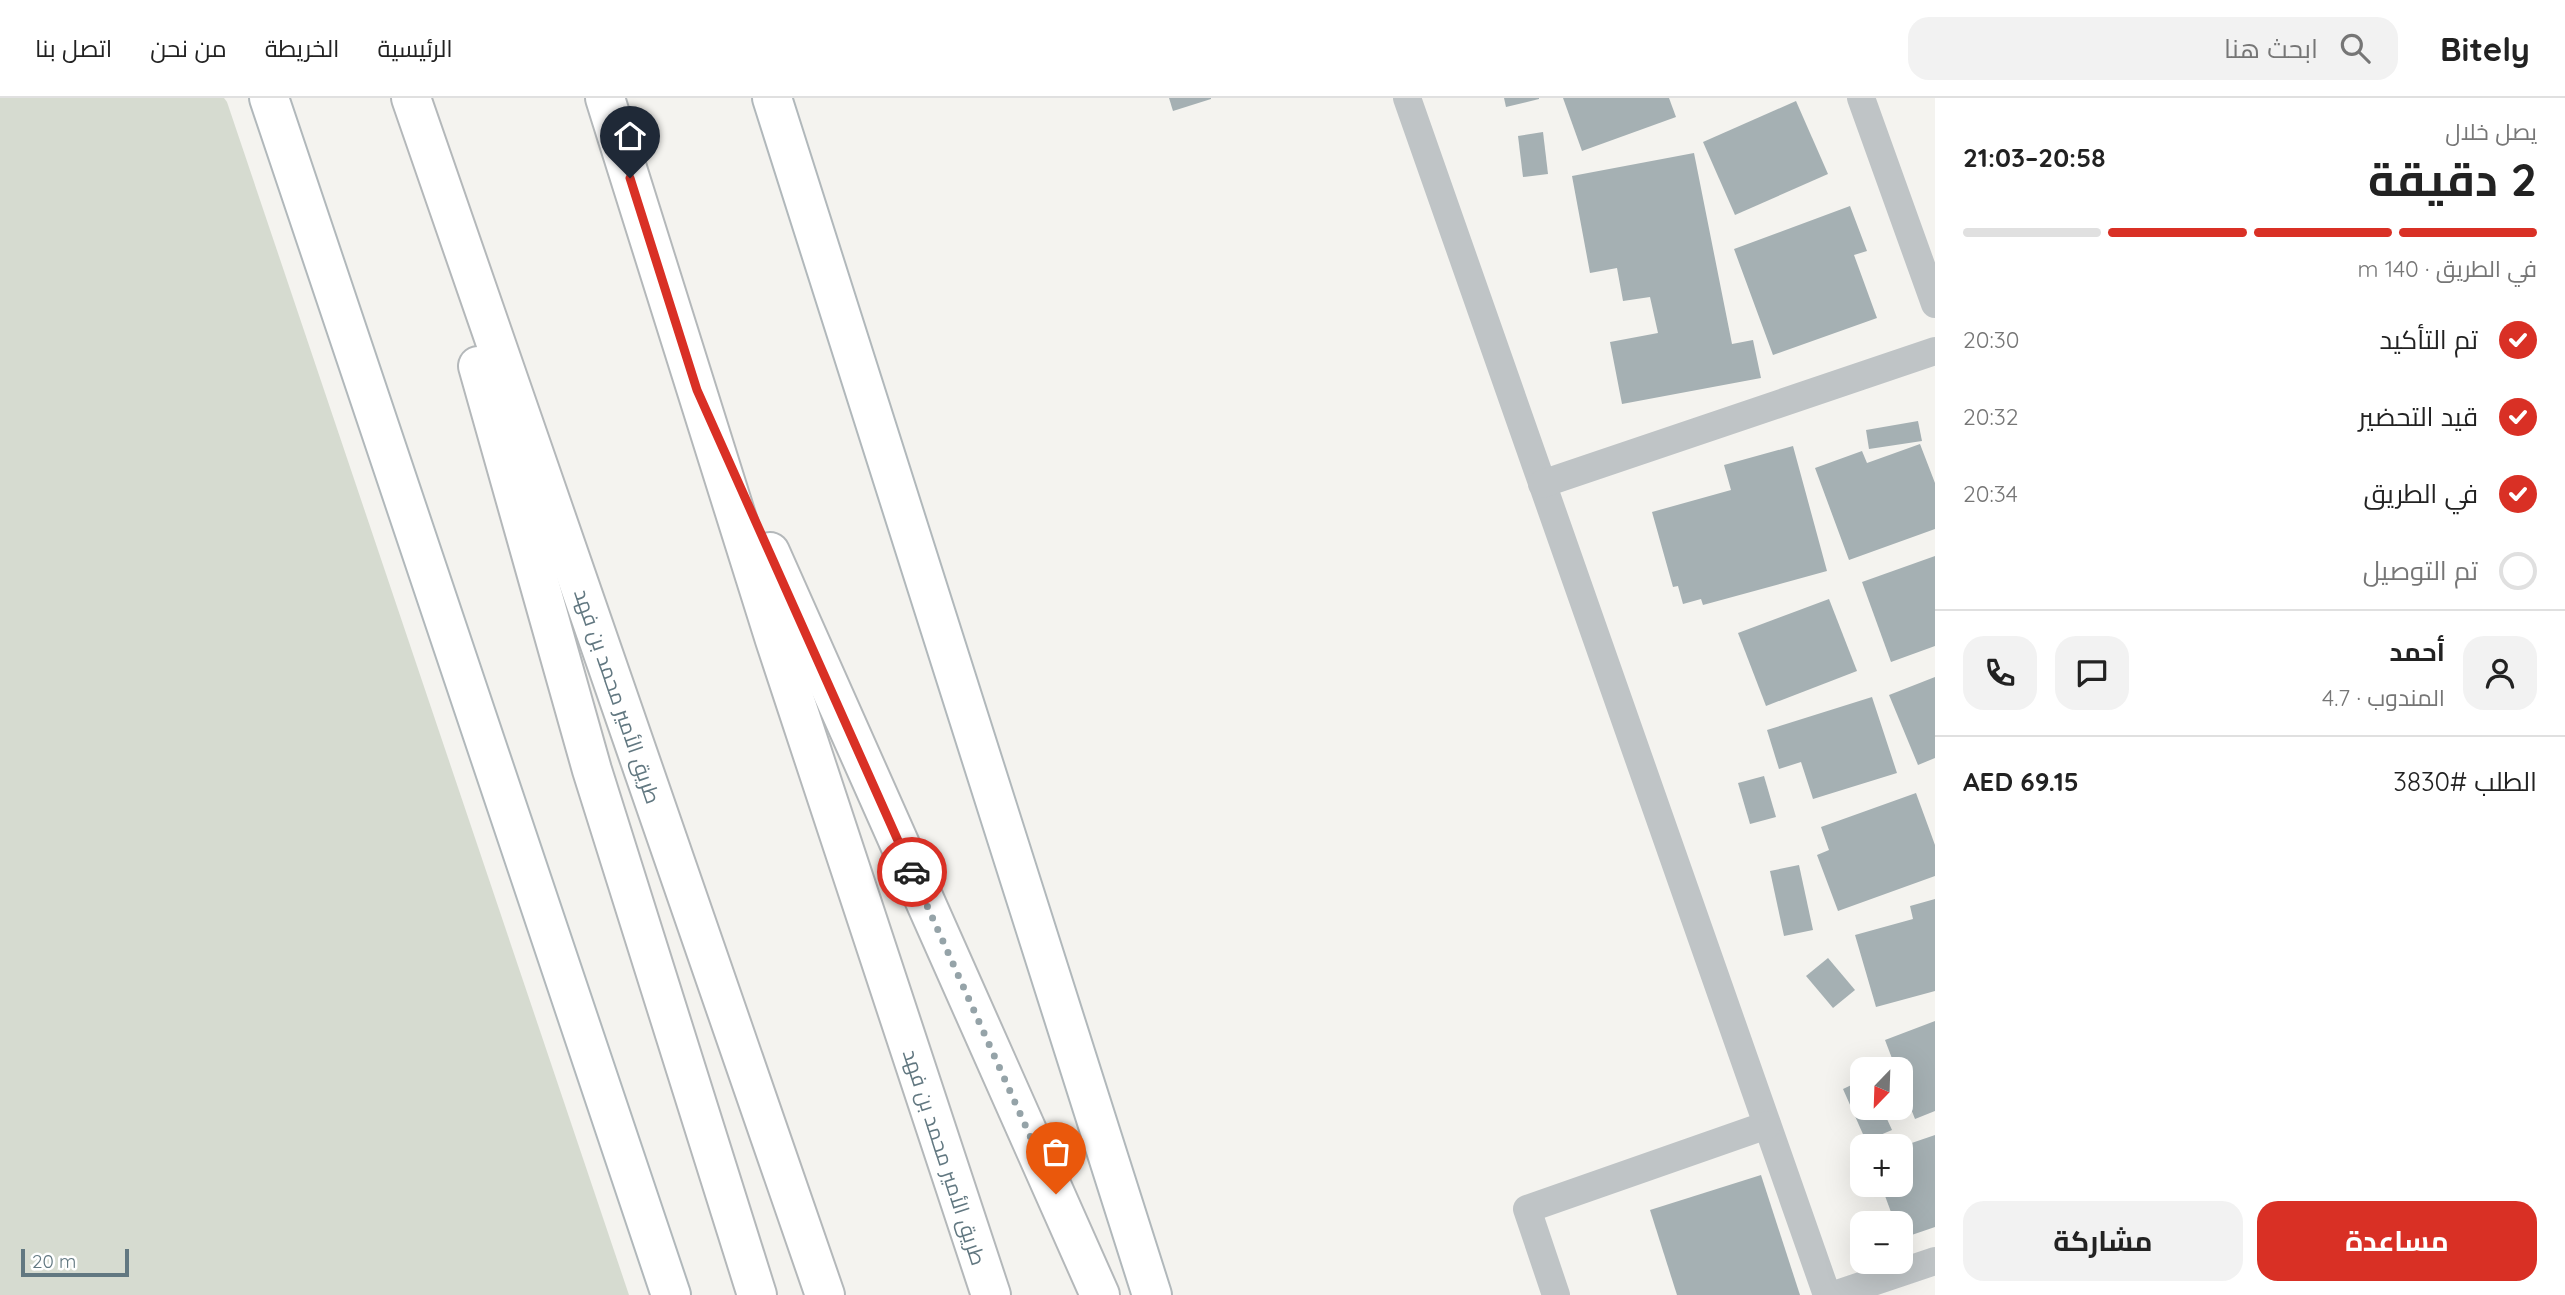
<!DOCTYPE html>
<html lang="ar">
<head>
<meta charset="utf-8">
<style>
	:root { --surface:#fff; --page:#f2f2f2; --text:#222; --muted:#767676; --line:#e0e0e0; --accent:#d93025 }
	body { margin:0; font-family:Quicksand,Cairo,sans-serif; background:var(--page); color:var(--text); direction:rtl; height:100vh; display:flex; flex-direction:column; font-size:26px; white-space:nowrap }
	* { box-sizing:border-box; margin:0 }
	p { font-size:23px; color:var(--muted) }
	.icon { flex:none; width:38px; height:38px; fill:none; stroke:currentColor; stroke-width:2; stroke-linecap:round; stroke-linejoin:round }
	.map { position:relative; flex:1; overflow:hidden; direction:ltr }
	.details { display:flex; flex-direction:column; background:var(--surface); width:630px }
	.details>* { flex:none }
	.needle { width:46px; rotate:203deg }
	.fabs { position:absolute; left:1850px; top:959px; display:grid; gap:14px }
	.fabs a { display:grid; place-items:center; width:63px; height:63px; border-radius:14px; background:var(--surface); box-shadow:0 7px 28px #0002; font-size:35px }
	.scale { position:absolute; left:21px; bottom:18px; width:108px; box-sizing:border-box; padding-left:7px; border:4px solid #627881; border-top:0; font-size:19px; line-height:24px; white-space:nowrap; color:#627881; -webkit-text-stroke:5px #fff; paint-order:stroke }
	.pin { position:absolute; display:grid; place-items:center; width:60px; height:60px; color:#fff; margin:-72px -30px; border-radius:50% 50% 50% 0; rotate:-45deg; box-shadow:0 0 7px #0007 }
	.pin .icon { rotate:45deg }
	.courier { position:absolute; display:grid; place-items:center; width:70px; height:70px; margin:-35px; border:5px solid #d93025; border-radius:50%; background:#fff; color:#222; box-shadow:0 2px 9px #0007 }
	.summary em { font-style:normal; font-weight:700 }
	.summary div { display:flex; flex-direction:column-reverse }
	.summary { display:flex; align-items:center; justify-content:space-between; height:119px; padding:0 28px }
	h1 { font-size:46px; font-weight:700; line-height:52px }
	.bar { display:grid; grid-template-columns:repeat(4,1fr); gap:10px 7px; align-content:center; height:84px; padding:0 28px }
	.bar i { height:9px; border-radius:5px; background:var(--line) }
	.bar .current { background:var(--accent) }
	.bar p { grid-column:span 4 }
	.line { display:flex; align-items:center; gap:18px; padding:0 28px; border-top:2px solid var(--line) }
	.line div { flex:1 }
	.round { display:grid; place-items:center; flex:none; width:74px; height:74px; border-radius:21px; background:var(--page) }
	ol { padding:0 28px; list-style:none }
	li { display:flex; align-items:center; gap:21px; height:77px }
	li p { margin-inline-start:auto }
	li .icon { padding:7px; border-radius:50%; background:var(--accent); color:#fff; stroke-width:4 }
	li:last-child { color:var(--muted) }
	li i { width:38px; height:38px; border:4px solid var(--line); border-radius:50% }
	.primary-button { display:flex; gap:14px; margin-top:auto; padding:14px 28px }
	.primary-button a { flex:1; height:80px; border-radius:21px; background:var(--accent); color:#fff; font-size:28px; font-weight:700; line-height:80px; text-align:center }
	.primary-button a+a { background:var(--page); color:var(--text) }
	header { display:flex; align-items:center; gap:42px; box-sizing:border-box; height:98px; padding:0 35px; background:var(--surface); border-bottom:2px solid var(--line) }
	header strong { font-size:33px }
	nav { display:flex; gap:38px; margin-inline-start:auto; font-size:24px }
	.search { width:490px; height:63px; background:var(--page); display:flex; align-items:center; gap:18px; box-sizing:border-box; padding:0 24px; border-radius:21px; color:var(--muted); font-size:26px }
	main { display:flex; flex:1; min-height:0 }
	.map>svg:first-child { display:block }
	.green { fill:#d6dbd0 }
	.building { fill:#a5b0b3 }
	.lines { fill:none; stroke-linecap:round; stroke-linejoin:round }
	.secondary-casing { stroke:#b1b8bb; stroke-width:42 }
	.highway-casing { stroke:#b4b8ba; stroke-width:42 }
	.street { stroke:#bfc4c6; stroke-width:28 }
	.secondary { stroke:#fff; stroke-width:38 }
	.highway { stroke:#fff; stroke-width:38 }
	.done { stroke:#95a3a8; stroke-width:7; stroke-dasharray:0 12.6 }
	.route { stroke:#d93025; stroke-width:9 }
	.labels { text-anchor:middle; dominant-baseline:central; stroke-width:7; stroke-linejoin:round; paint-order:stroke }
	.street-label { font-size:21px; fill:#627881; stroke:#fff }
</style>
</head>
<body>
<header>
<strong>Bitely</strong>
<div class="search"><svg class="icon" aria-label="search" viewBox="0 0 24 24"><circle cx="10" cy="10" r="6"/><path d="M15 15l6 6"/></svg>ابحث هنا</div>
<nav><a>الرئيسية</a><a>الخريطة</a><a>من نحن</a><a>اتصل بنا</a></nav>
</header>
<main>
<section class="details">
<div class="summary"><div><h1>2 دقيقة</h1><p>يصل خلال</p></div><em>20:58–21:03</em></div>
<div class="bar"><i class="current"></i><i class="current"></i><i class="current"></i><i></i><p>في الطريق · 140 m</p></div>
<ol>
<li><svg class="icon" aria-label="check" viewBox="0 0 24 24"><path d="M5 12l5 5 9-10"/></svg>تم التأكيد<p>20:30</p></li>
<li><svg class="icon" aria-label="check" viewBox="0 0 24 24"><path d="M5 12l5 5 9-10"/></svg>قيد التحضير<p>20:32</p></li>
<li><svg class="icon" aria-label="check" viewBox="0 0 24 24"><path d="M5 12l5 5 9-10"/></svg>في الطريق<p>20:34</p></li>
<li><i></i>تم التوصيل</li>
</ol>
<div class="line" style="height:126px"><a class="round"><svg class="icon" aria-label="person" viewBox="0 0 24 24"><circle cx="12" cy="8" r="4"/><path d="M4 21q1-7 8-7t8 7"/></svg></a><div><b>أحمد</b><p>المندوب · 4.7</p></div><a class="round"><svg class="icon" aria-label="chat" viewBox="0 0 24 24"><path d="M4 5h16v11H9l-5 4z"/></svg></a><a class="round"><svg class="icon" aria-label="phone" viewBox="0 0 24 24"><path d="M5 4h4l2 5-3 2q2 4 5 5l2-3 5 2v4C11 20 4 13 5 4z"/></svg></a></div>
<div class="line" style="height:91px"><div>الطلب #3830</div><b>AED 69.15</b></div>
<div class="primary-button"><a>مساعدة</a><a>مشاركة</a></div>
</section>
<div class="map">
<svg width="1935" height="1197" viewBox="0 0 1935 1197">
	<rect width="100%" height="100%" fill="#f4f3ef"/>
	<polygon class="green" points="0,0 224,0 227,4 629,1197 0,1197"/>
	<g class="building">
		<polygon points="1169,0 1211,0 1211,1 1173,13"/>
		<polygon points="1504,0 1539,0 1539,1 1506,9"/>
		<polygon points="1563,0 1669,0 1676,19 1582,53"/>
		<polygon points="1796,3 1828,76 1735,117 1703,44"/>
		<polygon points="1543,34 1548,76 1523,79 1518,38"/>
		<polygon points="1694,55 1732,246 1753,242 1761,280 1622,306 1610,244 1658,235 1650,199 1623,203 1617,170 1590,175 1572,78"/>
		<polygon points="1850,108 1867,153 1854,157 1877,220 1773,257 1734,151"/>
		<polygon points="1918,323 1922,343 1869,351 1866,332"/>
		<polygon points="1920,346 1935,385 1935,431 1849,462 1815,370 1862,353 1867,365"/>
		<polygon points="1793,348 1827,473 1703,507 1701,501 1683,506 1678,488 1673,489 1652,414 1731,392 1724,367"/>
		<polygon points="1935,458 1935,548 1891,564 1862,484"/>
		<polygon points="1829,501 1857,573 1766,608 1738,535"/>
		<polygon points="1935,579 1935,660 1918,667 1889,597"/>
		<polygon points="1872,599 1897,675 1813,701 1801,664 1779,671 1767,632"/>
		<polygon points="1764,678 1776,719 1750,726 1738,685"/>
		<polygon points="1916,695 1935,747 1935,778 1838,813 1817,757 1829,752 1821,729"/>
		<polygon points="1799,767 1813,832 1784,838 1770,773"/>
		<polygon points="1935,801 1935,893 1876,909 1855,837 1913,821 1910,808"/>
		<polygon points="1828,860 1855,892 1833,910 1806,878"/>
		<polygon points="1935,923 1935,1013 1915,1021 1900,983 1900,971 1896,971 1885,942"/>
		<polygon points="1862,982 1862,1010 1882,1010 1892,1032 1866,1043 1843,991"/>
		<polygon points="1935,1037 1935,1129 1900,1141 1900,1125 1895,1125 1881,1087 1900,1087 1900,1075 1907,1072 1900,1049"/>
		<polygon points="1761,1077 1800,1197 1677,1197 1650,1112"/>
	</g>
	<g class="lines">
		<defs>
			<g id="secondary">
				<polyline points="269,0 671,1197"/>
				<polyline points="772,0 1152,1197"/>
			</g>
			<g id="highway">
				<polyline points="411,0 825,1197"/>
				<polyline points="605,0 775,542 991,1197"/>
				<polyline points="478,268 592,672 757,1197"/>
				<polyline points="770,454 1100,1197"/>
			</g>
		</defs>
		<use href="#secondary" class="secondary-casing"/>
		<use href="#highway" class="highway-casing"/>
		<g class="street">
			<polyline points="1407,0 1827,1197"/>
			<polyline points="1861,0 1935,206"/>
			<polyline points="1542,386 1935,253"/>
			<polyline points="1556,1197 1527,1111 1767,1027"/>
			<polyline points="1834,1197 1935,1163"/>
		</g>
		<use href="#secondary" class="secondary"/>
		<use href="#highway" class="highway"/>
	</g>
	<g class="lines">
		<polyline class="done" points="912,774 1056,1096"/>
		<polyline class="route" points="630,80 697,292 912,774"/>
	</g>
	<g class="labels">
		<g class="street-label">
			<text transform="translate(618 598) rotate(71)">طريق الأمير محمد بن فهد</text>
			<text transform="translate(945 1059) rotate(72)">طريق الأمير محمد بن فهد</text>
		</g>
	</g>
</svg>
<div class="fabs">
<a><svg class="needle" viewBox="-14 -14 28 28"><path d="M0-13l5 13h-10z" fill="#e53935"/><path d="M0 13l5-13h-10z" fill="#767676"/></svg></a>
<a>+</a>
<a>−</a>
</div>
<div class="scale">20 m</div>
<div class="pin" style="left:1056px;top:1096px;background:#ea580c"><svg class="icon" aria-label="bag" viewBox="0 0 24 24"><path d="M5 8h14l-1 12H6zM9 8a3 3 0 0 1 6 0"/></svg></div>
<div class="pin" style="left:630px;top:80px;background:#1f2937"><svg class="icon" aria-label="home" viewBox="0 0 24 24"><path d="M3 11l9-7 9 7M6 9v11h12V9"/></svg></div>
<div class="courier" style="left:912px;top:774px"><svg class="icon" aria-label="car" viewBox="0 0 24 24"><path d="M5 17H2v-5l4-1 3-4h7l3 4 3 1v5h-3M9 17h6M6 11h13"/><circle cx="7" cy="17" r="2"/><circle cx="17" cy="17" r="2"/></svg></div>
</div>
</main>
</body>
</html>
